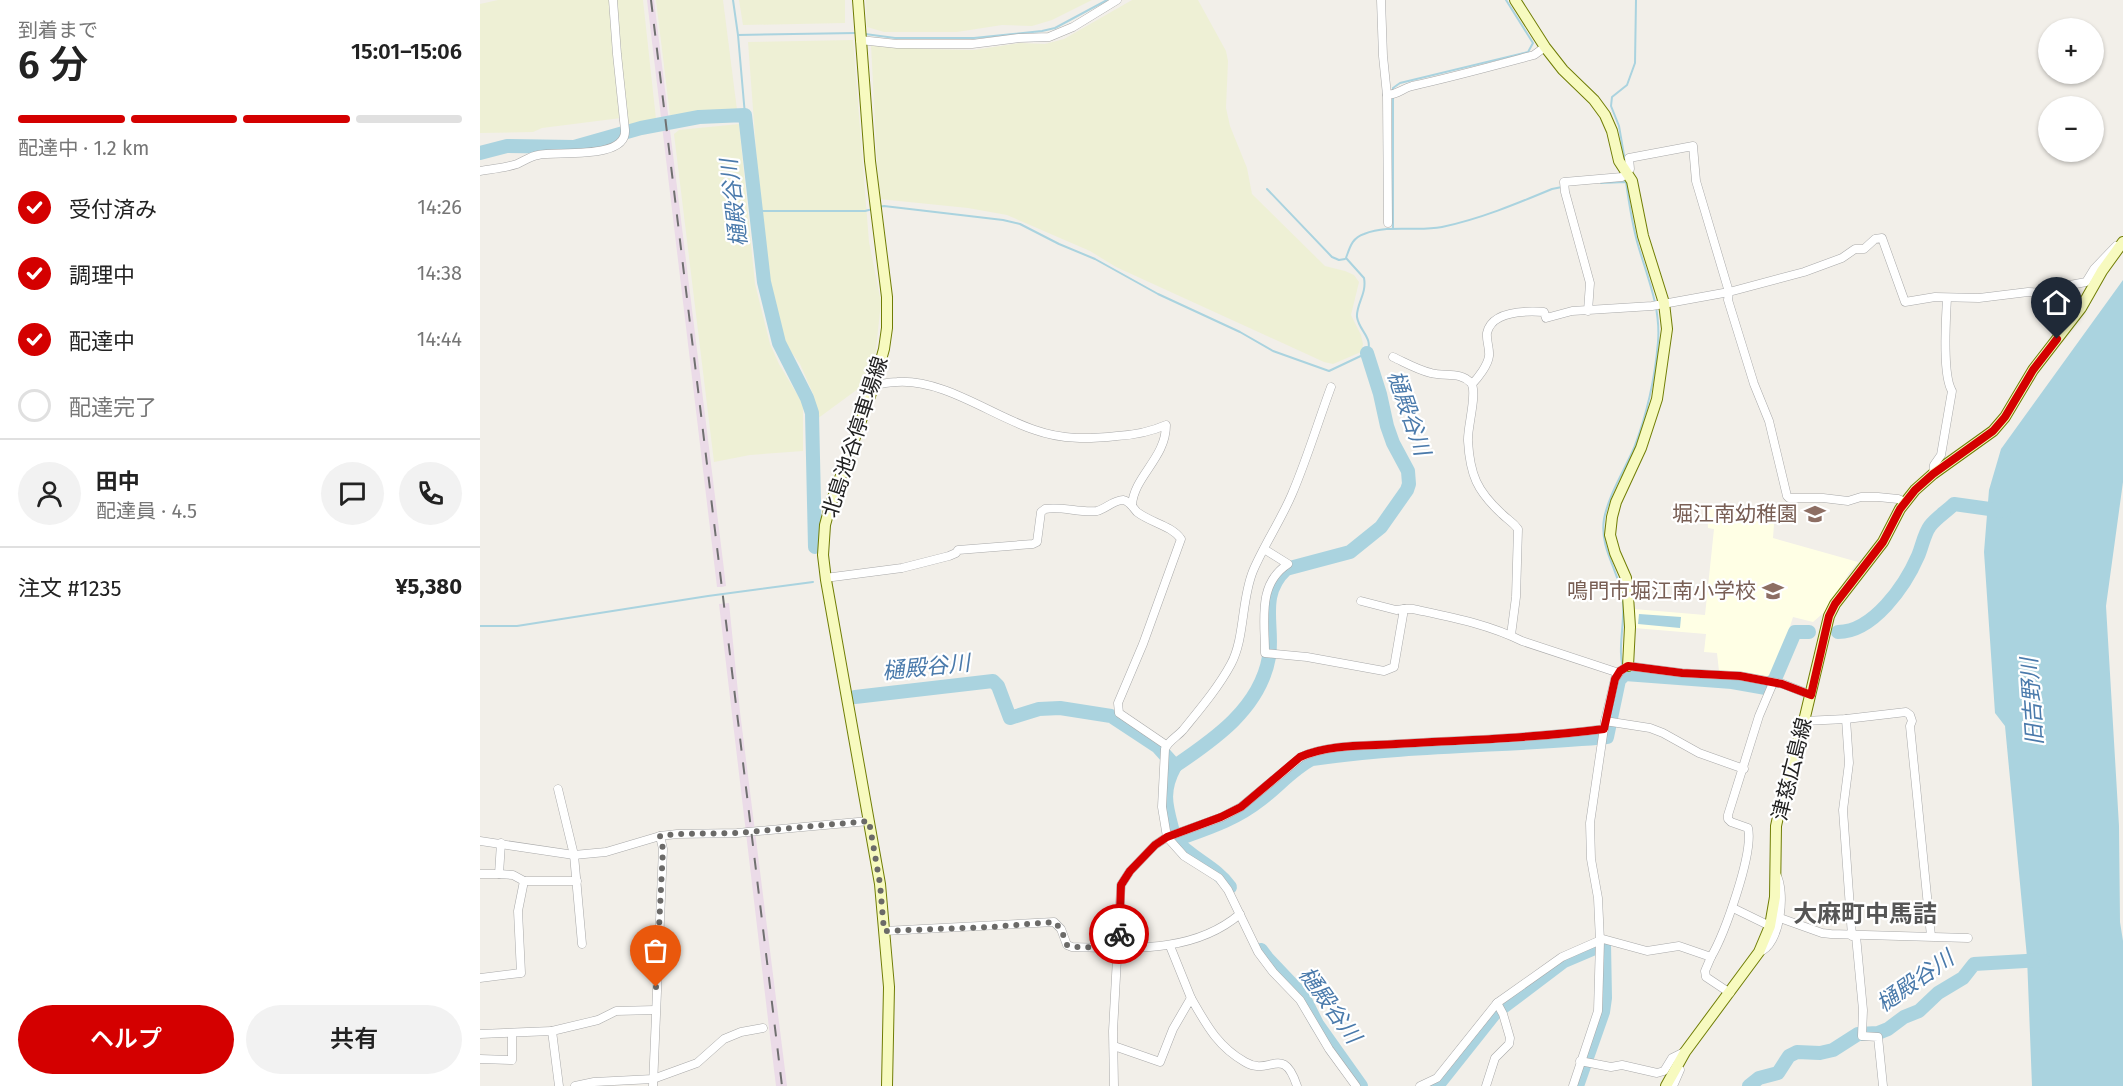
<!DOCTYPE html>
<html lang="ja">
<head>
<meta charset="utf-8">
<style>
	:root { --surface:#fff; --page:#f2f2f2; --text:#222; --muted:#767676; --line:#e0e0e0; --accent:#d40000 }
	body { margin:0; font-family:"Fira Sans","Noto Sans JP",sans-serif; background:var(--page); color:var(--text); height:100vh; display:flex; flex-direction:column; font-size:22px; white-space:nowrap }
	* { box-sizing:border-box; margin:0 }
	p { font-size:20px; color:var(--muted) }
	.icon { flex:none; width:33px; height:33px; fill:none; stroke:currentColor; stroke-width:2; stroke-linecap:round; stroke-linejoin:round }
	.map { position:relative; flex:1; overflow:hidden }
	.sheet { display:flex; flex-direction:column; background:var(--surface); width:480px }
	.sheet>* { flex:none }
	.fabs { position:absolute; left:1558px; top:18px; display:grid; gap:12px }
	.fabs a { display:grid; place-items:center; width:66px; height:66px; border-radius:50%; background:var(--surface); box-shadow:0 2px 4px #0004; font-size:30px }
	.pin { position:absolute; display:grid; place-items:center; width:51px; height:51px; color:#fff; margin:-62px -26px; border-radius:50% 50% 50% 0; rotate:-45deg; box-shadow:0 0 6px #0007 }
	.pin .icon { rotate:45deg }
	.courier { position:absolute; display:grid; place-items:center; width:60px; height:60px; margin:-30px; border:4px solid #d40000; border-radius:50%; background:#fff; color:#222; box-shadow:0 2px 8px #0007 }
	.head em { font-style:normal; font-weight:600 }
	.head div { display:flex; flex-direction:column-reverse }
	.head { display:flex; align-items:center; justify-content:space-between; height:102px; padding:0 18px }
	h1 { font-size:39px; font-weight:600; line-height:45px }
	.bar { display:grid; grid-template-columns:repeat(4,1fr); gap:9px 6px; align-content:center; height:72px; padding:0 18px }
	.bar i { height:8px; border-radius:4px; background:var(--line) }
	.bar .selected { background:var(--accent) }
	.bar p { grid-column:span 4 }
	.line { display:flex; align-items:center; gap:15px; padding:0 18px; border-top:2px solid var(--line) }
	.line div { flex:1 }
	.round { display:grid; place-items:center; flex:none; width:63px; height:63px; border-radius:32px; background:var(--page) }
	ol { padding:0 18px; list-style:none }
	li { display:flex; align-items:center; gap:18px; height:66px }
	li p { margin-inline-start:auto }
	li .icon { padding:6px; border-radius:50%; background:var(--accent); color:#fff; stroke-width:4 }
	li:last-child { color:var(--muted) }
	li i { width:33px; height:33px; border:3px solid var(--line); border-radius:50% }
	.cta { display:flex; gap:12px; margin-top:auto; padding:12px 18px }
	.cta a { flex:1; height:69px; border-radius:36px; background:var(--accent); color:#fff; font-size:24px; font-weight:600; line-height:69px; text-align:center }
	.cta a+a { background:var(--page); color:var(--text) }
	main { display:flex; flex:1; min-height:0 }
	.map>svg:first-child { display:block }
	.industrial { fill:#ebdbe8 }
	.education { fill:#ffffe5 }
	.farmland { fill:#eef0d5 }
	.water { fill:#aad3df }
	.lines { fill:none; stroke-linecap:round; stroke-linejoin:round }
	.stream { stroke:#aad3df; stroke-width:2 }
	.river { stroke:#aad3df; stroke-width:14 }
	.street-casing { stroke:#a9a9a9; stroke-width:9 }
	.secondary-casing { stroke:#707d05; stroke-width:12 }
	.street { stroke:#fff; stroke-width:8 }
	.secondary { stroke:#f7fabf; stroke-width:10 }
	.rail { stroke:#707070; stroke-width:2; stroke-dasharray:12 12; stroke-linecap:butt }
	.done { stroke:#6b6a68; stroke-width:6; stroke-dasharray:0 10.8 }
	.route { stroke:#d40000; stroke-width:8 }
	.labels { text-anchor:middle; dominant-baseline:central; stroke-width:4.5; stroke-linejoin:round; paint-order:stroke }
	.street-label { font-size:21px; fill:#222; stroke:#fff }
	.education-label { font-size:21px; fill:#785e54; stroke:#fff; text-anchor:end }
	.water-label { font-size:22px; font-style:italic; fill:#4a7aab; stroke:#fff }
	.quarter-label { font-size:24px; font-weight:bold; fill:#555; stroke:#fff }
</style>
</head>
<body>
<main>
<section class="sheet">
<div class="head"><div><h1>6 分</h1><p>到着まで</p></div><em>15:01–15:06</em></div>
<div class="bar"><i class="selected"></i><i class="selected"></i><i class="selected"></i><i></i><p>配達中 · 1.2 km</p></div>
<ol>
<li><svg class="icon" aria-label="check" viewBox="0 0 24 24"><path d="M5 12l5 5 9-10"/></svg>受付済み<p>14:26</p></li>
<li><svg class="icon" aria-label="check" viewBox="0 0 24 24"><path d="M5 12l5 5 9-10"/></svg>調理中<p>14:38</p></li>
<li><svg class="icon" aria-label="check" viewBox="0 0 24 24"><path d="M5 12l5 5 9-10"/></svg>配達中<p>14:44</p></li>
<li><i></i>配達完了</li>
</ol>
<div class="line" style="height:108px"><a class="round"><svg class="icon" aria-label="person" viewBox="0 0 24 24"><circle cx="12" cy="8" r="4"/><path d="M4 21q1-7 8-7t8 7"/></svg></a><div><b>田中</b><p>配達員 · 4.5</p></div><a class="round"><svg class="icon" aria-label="chat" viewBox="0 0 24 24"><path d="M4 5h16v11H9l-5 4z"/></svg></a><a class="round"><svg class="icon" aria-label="phone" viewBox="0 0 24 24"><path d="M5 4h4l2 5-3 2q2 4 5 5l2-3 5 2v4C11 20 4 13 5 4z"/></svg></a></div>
<div class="line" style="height:78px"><div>注文 #1235</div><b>¥5,380</b></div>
<div class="cta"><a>ヘルプ</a><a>共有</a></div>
</section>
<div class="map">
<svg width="1643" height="1086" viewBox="0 0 1643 1086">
	<rect width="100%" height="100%" fill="#f2efe9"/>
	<g class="industrial">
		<polygon points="167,0 174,0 246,586 242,587 237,587"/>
		<polygon points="249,603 260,712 307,1086 296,1086 289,1028 239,604"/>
	</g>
	<polygon class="education" points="1227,507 1295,511 1293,538 1378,562 1369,573 1348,609 1333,622 1313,617 1302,651 1289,678 1239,671 1237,653 1224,652 1226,634 1154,628 1154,609 1225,615 1234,529 1228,528"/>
	<g class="farmland">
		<polygon points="18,0 163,0 176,119 143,129 141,118 62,128 53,132 0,133 0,4"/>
		<polygon points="176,0 243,0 257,110 190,115"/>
		<polygon points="259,0 365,0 365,23 263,25"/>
		<polygon points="386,0 612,0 572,20 552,26 522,25 477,32 404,32 387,27"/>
		<polygon points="652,0 718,0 746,51 748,61 746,108 750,126 767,168 772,194 845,266 865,271 874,275 879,282 871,315 881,335 883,344 881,352 853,364 844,362 636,267 610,251 527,215 488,208 399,199 391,45 444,49 494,50 540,43 565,44 584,39"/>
		<polygon points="373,40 389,242 401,302 395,358 382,386 337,419 334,396 320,364 306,345 290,284 281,217 268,42"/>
		<polygon points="259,124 275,284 290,344 299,364 323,404 323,451 270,455 234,462 194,134 199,130"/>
	</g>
	<g class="water">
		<polygon points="1643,280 1643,482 1626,606 1639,826 1640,922 1643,941 1643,1086 1552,1086 1547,957 1525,726 1515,713 1504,552 1509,490 1521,449"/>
		<polygon points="1159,614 1201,617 1200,628 1158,624"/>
	</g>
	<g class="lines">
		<g class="stream">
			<polyline points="253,0 258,35 376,33"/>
			<polyline points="385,34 415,38 494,38 562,31 575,28 627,0"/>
			<polyline points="258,35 265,115"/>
			<polyline points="1145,161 1139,126 1131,106 1132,97 1147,85 1155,63 1156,0"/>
			<path d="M1121,183L1146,182C1149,203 1152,224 1158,245C1167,276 1181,308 1178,342C1175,378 1167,414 1154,448C1144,471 1129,494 1124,519C1119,550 1141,573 1143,602C1145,626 1136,652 1145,674"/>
			<polyline points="787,189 852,257 859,260 865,259"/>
			<path d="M398,207L404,206L523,220L540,224L579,244L615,259L678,294L760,332L793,351L849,371L887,353C894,338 879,331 877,317C876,304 887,294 884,278L866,258C870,247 872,238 884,234C910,224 936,232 962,227C1000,219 1036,204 1072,189L1082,187"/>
			<polyline points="276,211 385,211 393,209"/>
			<polyline points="913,228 913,88 920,83 1048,52 1053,43 1026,0"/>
			<polyline points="0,626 37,626 228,596 333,582"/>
		</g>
		<g class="river">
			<polyline points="0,153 27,146 94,147 161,128 219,117 265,115 284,282 299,343 327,398 332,413 335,547"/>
			<path d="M1358,632C1393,632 1425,586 1438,556C1442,547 1444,534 1450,526C1456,518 1467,511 1474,504L1524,511"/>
			<path d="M375,697L513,681L518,686L530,718L559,709L580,708L631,716L678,747L695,766C735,739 780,708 789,657C794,626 778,595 806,569L870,552L901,527L927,490L929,484L928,471L913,443L907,426L900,394L887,353"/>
			<path d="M695,766C679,795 688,810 695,840C725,829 755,820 780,800C798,787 812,769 832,759C930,745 1029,746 1127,737L1139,680L1145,674L1252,682L1286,688L1295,679L1315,632H1329"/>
			<path d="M695,840C712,859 736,867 750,887"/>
			<polyline points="781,950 787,958 823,996 837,1024 881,1086"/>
			<polyline points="951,1086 961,1081 1015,1013 1084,961 1124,944 1125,998 1123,1012 1097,1086"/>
			<polyline points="1269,1086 1279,1078 1298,1073 1309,1056 1317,1052 1340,1053 1353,1050 1378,1034 1398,1033 1408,1029 1424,1017 1439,1011 1458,993 1483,978 1494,964 1563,960"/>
		</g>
		<defs>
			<g id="street">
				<polyline points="901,0 903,56 907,95 908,223"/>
				<polyline points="380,40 417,44 492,44 539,38 569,37 593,27 637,0"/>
				<path d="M907,95C919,94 921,89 932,86C973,77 1013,66 1054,55L1065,47"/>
				<path d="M0,171C12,169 25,168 37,164C44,161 51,156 58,155C78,151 147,160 145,130L137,54L133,0"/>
				<path d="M913,357C926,363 938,370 951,373C965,377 980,371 991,383C998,392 987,428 988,441C990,475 997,491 1022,514C1028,520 1033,522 1038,529L1036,597L1031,635"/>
				<path d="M992,384C998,378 1008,365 1009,356C1010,349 1006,340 1007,333C1012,310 1048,311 1064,312L1066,318L1092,311L1172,306L1249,292L1216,181L1213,146L1149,158L1150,169L1142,177L1084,182L1085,192L1110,283L1108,311"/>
				<path d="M394,385C401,384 409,382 417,382C464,379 512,416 555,430C583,440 609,439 637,436C655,435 670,432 686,425C686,458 654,476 652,505"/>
				<path d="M851,387C838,422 827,459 812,494C801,520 784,545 773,571C761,600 765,638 751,664C738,688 720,709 703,730C697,737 688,741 685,749L682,807L687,837L704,856L739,878L748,890L778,952L793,972L820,1000L849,1049L876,1086"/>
				<path d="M1453,474L1454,465L1461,455L1472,391C1462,375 1466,318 1467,298"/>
				<polyline points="1425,502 1418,499 1398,497 1381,497 1368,501 1343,498 1309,498 1307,496 1289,421 1274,384 1248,300 1249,292 1324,272 1362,258 1375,249 1384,249 1395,239 1402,238 1425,302 1455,297 1499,298 1548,292 1569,293 1590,285 1606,282 1614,269 1636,246"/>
				<path d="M784,549L808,564C777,584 785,621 785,653L827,657L904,671L914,667L924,609L916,610L881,601"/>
				<path d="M345,578L422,568L469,556L476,553L478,550L553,544L557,542L561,512L565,509C582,506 599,513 617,511C625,509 634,500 643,500C650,501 653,508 657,512C671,523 691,525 701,539L663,644L638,703L639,713L686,745"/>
				<path d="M924,609H933C970,617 1008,624 1042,641L1139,673"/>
				<polyline points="1366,719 1369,763 1363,810 1372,936"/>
				<polyline points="1125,721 1170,728 1183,733 1219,753 1264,769"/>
				<polyline points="1324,721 1366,719 1426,712 1430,715 1432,721 1430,726 1451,936"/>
				<polyline points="78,789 94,855 102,944"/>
				<polyline points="0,841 94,855 126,852 180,836 197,834 257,833 389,821"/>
				<polyline points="0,874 19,874 21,843"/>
				<polyline points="19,874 33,875 44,881"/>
				<polyline points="1253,908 1290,926"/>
				<polyline points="1300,918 1342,933 1351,934 1488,938"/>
				<path d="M404,931L574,922L581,929L587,945L592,947C650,948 713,954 760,914"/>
				<polyline points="1376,936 1383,1010 1382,1036 1398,1037 1403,1086"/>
				<polyline points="690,946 711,998"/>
				<path d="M1279,952C1301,945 1306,891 1296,874"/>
				<path d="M1231,957C1244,935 1274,853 1268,828L1251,822L1248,819V815L1279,716L1293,683"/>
				<polyline points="0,978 41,973 38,911 44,881 97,881"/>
				<polyline points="72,1031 118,1020 136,1011 175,1010"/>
				<polyline points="0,1034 72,1031 79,1086"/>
				<path d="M634,1046L680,1062L693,1029L711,998C726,1024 737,1046 765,1062C790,1077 803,1043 817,1086"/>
				<polyline points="0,1059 32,1060 32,1033"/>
				<polyline points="1100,1061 1131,1067 1142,1065 1177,1073 1184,1071 1192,1058 1204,1052"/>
				<polyline points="95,1086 114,1082 173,1079 217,1063 244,1039 261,1032 283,1028"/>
				<polyline points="173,1086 183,849 180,836"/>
				<path d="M634,1086L633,1031L641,885L650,871L675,845L687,837L742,817L761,807L821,757C849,744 886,746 916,744C986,740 1055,738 1124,729"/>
				<polyline points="940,1086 957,1078 1017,1003"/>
				<polyline points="1006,1086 1015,1058 1029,1044 1030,1038 1023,1014 1017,1003 1082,957 1123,939 1167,951 1199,946 1231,957 1225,971 1226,977 1250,993"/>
				<polyline points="1093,1086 1118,1011 1120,941 1118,898 1111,859 1110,823 1125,721 1135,679 1140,671 1148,666 1202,673 1260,676 1303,684 1331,695"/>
				<polyline points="1193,1086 1200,1070"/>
			</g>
			<g id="secondary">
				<polyline points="378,0 390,161 407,297 407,328 404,349 394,385 351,503 345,525 343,555 346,580 400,884 409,987 407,1086"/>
				<polyline points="1035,0 1065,47 1083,70 1114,100 1125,115 1132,131 1139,161 1152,181 1163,236 1184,303 1187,329 1177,399 1161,448 1136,502 1132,517 1130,535 1135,553 1146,578 1148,596 1150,627 1148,666"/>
				<polyline points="1186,1086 1205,1052 1279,952 1290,926 1295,897 1296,826 1302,799 1324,721 1349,616 1355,604 1403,542 1420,509 1435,490 1453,474 1513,431 1525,417 1553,370 1601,308 1622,271 1643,242"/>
			</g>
		</defs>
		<use href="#street" class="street-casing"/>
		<use href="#secondary" class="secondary-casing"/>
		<use href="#street" class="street"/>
		<use href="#secondary" class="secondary"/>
		<polyline class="rail" points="171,0 302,1086"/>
	</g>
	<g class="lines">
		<polyline class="done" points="176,987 183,849 180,836 197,834 257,833 389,821 400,884 404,931 510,927 574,922 581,929 587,945 592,947 638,948 639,934"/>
		<path class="route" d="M639,934L641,885L650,871L675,845L687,837L741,817L761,807L820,757C849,744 886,746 916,744C986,740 1055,738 1124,729L1135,679L1140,671L1148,666L1202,673L1260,676L1302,684L1331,695L1349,616L1355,604L1403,542L1420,509L1435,490L1453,474L1513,431L1525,417L1553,370L1577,339"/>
	</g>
	<defs>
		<symbol id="school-bare" viewBox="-9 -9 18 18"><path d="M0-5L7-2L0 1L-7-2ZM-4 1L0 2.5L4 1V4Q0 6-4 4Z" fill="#8d6e63" stroke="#fff" stroke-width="2.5" paint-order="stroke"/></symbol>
	</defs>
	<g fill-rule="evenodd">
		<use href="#school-bare" x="1320" y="499" width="30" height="30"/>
		<use href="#school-bare" x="1278" y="576" width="30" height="30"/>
	</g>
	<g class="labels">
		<g class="street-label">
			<text transform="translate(375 437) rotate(-72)">北島池谷停車場線</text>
			<text transform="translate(1312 769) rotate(-76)">津慈広島線</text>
		</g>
		<g class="education-label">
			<text x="1318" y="514">堀江南幼稚園</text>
			<text x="1276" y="591">鳴門市堀江南小学校</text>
		</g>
		<g class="water-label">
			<text transform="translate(254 203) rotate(-97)">樋殿谷川</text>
			<text transform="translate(929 413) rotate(71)">樋殿谷川</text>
			<text transform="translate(446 667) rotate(-6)">樋殿谷川</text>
			<text transform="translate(1552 702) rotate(-94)">旧吉野川</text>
			<text transform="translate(1435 981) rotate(-35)">樋殿谷川</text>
			<text transform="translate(850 1005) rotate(54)">樋殿谷川</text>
		</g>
		<g class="quarter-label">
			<text x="1385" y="914">大麻町中馬詰</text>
		</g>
	</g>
</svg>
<div class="fabs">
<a>+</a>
<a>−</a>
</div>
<div class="pin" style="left:176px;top:987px;background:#ea580c"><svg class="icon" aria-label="bag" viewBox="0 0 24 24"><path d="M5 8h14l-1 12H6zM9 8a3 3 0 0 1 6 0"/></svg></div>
<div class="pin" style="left:1577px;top:339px;background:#1f2937"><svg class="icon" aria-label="home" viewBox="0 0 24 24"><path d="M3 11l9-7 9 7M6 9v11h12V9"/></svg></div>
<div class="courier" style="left:639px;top:934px"><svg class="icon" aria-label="bike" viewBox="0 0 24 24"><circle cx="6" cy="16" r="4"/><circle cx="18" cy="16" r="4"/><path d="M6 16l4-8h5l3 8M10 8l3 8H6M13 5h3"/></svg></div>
</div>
</main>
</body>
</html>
